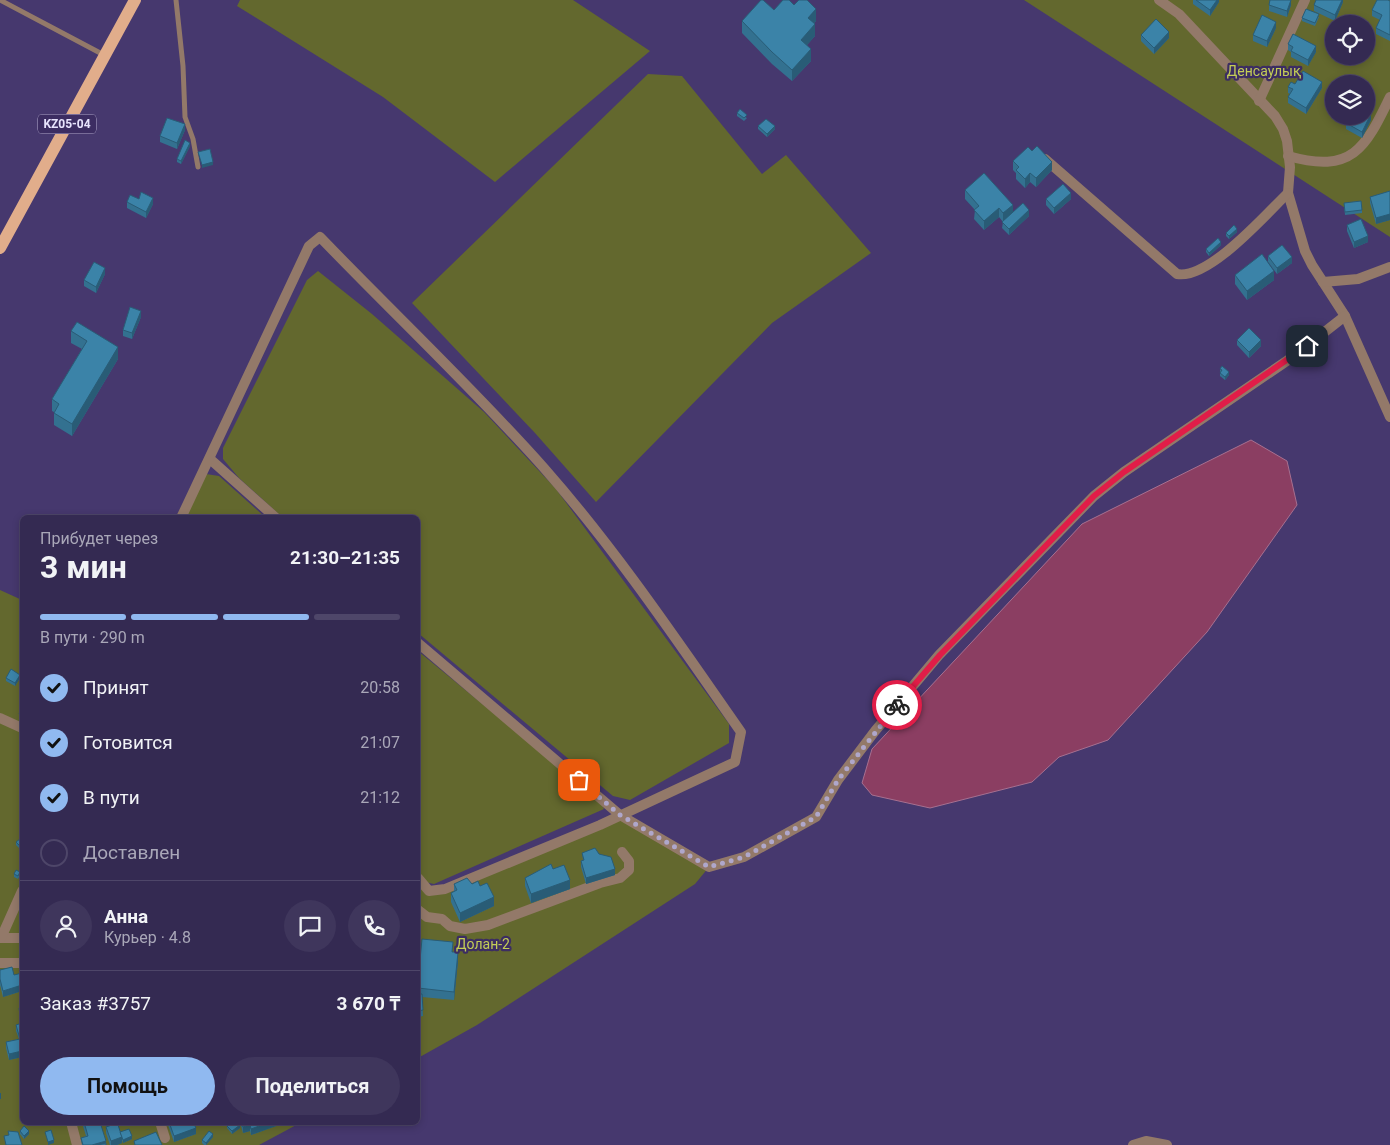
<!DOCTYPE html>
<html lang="ru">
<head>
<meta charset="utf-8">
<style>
	:root { --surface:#342a52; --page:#3f365c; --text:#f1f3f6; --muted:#a9a7b8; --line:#4e4669; --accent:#90b9f0 }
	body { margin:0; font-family:Roboto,sans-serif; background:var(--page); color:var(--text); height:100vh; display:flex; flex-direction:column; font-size:19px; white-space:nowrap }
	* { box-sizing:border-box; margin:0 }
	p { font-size:16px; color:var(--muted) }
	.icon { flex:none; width:28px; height:28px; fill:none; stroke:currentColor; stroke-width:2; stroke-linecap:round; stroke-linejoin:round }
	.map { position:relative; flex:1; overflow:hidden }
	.panel { position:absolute; left:20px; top:515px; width:400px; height:610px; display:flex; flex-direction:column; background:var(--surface); border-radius:8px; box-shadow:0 2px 8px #0003,0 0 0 1px var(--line) }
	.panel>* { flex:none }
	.controls { position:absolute; left:1325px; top:15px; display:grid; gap:10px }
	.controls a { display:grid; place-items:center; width:50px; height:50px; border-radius:50%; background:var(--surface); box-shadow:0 2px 8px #0003,0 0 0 1px var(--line); font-size:25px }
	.pin { position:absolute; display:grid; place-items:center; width:42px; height:42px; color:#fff; margin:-21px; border-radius:10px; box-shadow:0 2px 8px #0006 }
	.courier { position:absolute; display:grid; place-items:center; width:50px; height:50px; margin:-25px; border:4px solid #e11d48; border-radius:50%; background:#fff; color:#222; box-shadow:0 1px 6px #0007 }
	.summary em { font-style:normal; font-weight:700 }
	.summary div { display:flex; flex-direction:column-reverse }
	.summary { display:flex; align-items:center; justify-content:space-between; height:85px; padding:0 20px }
	h1 { font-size:32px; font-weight:700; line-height:38px }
	.bar { display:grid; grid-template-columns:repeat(4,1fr); gap:8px 5px; align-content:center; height:60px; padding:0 20px }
	.bar i { height:6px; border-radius:4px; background:var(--line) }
	.bar .on { background:var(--accent) }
	.bar p { grid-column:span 4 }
	.line { display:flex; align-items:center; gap:12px; padding:0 20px; border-top:1px solid var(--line) }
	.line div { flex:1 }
	.round { display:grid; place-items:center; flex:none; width:52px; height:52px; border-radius:26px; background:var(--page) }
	ol { padding:0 20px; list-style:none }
	li { display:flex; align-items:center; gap:15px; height:55px }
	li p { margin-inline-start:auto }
	li .icon { padding:5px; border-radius:50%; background:var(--accent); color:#111; stroke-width:4 }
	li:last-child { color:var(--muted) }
	li i { width:28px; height:28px; border:2px solid var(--line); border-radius:50% }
	.cta { display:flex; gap:10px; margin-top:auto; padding:10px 20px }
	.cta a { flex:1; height:58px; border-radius:30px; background:var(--accent); color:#111; font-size:20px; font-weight:700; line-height:58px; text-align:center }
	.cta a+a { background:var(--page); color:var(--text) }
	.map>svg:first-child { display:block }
	.green { fill:#63682e; fill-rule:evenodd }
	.water { fill:#8b3e62; stroke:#a77090 }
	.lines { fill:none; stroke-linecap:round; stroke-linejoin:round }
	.lane { stroke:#937969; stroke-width:5 }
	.street { stroke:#937969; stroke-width:10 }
	.primary { stroke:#e1ad8b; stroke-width:12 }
	.wall { fill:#337190 }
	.shaded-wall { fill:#295c76 }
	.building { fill:#3b83a8; stroke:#295c76 }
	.done { stroke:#afa7cb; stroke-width:5; stroke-dasharray:0 9 }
	.route { stroke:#e11d48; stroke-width:6 }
	.labels { text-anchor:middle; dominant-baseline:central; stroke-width:4.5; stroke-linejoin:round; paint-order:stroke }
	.shield { fill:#3c2d62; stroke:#b4acce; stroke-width:1 }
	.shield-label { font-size:12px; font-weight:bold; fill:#e7e3fd }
	.park-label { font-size:14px; fill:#c3cd56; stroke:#3c2d62 }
</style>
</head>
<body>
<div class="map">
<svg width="1390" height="1145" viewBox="0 0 1390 1145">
	<rect width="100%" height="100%" fill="#46386e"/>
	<g class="green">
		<polygon points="240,0 573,0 650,51 495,182 383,97 237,6"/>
		<path d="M1024,0H1390V237ZM1334,24H1366V56H1334ZM1334,84H1366V116H1334Z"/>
		<polygon points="648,74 682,76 762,174 786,155 871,253 772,323 596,502 535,433 412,303"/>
		<polygon points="318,271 372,314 484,412 556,489 729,724 729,743 630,800 613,796 418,633 418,518 282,517 239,478 223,459 223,448 307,280"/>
		<polygon points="206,474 219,476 265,517 184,518"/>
		<polygon points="0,590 22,600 22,1122 300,1123 259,1145 0,1145"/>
		<polygon points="418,651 600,801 604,809 434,884 425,882 418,875"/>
		<polygon points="620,815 709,867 695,884 477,1025 418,1058 418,878 429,891"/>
	</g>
	<polygon class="water" points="1251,440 1287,461 1297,505 1207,632 1108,740 1059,757 1032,782 930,808 872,795 862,783 872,749 1082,524"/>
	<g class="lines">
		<g class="lane">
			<polyline points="0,0 104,55"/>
			<polyline points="176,0 183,66 185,117 193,139 198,167"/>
		</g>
		<g class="street">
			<polyline points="1159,0 1179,14 1275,116 1283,129 1287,141 1290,167 1288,193 1305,251 1312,265 1345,316 1390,417"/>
			<polyline points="1259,101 1305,0"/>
			<path d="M1288,156C1352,174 1365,149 1390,97"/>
			<path d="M1045,159L1177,274C1209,280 1266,214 1288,193"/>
			<polyline points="1323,282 1358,279 1390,267"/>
			<polyline points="210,459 276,518"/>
			<path d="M181,518L309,246L320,237C394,314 473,388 544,468C617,551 678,642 741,732L735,762L600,825L445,889L429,891L418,878"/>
			<polyline points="418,643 620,815 709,867 744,857 816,817 838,780 875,731 939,655 1094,496 1124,472 1294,356 1345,316"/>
			<polyline points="0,718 22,728"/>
			<polyline points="418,910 427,917 442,919 450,926 465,929 488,925 600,883 620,878 629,870 629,861 622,852"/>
			<polyline points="0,938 22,938"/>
			<polyline points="1,938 22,891"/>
			<polyline points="0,963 22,963"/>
			<polyline points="71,1122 77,1145"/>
			<polyline points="160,1122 165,1138"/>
			<polyline points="1133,1145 1146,1141 1167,1145"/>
		</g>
		<polyline class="primary" points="0,248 135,0"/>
	</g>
	<g class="wall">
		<polygon points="1193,0 1219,0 1219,2 1210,16 1193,4"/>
		<polygon points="1343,0 1343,2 1335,21 1314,11 1314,5"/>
		<polygon points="1390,1 1390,41 1376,34 1376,28 1380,20 1372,16 1372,10"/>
		<polygon points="794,5 816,21 814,23 815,36 806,46 811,61 792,81 772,64 742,33 742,21 774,10"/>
		<polygon points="1269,5 1291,5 1287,17 1269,11"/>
		<polygon points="1319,17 1315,26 1302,21 1302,18"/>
		<polygon points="1276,28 1267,47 1253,41 1253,35"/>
		<polygon points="1141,35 1169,38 1154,54 1141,41"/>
		<polygon points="1288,44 1316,52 1308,66 1291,57 1291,52 1288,50"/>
		<polygon points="1295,84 1322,88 1306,114 1288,103 1288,97 1290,94 1288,93 1288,87"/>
		<polygon points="737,113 747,118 744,121 737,116"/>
		<polygon points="1371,120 1362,138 1346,129 1346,123"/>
		<polygon points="758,126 775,129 767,137 758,129"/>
		<polygon points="185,130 177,149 160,142 160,136"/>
		<polygon points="190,146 181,164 177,162 177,159"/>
		<polygon points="1013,161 1052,170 1036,187 1030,182 1025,188 1016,179 1016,173 1013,170"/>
		<polygon points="965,190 1013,213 1029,216 1009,235 1002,228 1003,222 999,217 984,230 974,219 975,210 965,199"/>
		<polygon points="1390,191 1390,220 1376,224 1370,203 1370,197"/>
		<polygon points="139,199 153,204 146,218 127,208 127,202"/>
		<polygon points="1046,199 1071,199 1054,214 1046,205"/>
		<polygon points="1344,203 1362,210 1362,213 1345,215"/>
		<polygon points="1347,225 1368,242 1354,248 1347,231"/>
		<polygon points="1237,232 1229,239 1226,236 1226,233"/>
		<polygon points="1221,245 1209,256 1206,252 1206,249"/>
		<polygon points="1268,256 1292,263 1277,274 1268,262"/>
		<polygon points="105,274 96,293 84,286 84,280"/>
		<polygon points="1235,275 1274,280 1247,300 1235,284"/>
		<polygon points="141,317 132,339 123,336 123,330"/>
		<polygon points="71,331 118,359 72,436 54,425 54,412 52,411 52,399 82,349 71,343"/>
		<polygon points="1237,340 1261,346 1249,358 1237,345"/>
		<polygon points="1220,369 1229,375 1225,380 1220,376"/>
		<polygon points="6,678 20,678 15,686 6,681"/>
		<polygon points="22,707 22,718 19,717 19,714"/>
		<polygon points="16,842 22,842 22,851 16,845"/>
		<polygon points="582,853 599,854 615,875 586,884 581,867 581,861 583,860"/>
		<polygon points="553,869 570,889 531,903 525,886 525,878"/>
		<polygon points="14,874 20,875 18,879 14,877"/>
		<polygon points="454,884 472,884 480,886 494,906 460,922 451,902 451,893 454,891"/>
		<polygon points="453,952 458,961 454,1000 422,997 423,1016 418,1017 418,981"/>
		<polygon points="0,970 14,975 22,973 22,991 3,997 0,985"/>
		<polygon points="22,1023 22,1057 9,1060 6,1048 6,1042 19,1039 16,1031 16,1025"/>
		<polygon points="83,1122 100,1122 106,1145 82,1145 81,1138 86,1136 83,1126"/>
		<polygon points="110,1122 117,1122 120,1132 132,1139 123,1143 122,1140 122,1143 117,1145 110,1145 106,1133 106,1127 110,1125"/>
		<polygon points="167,1122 193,1122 196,1134 174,1142"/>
		<polygon points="241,1122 279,1122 279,1125 251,1135 250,1131 243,1133 241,1126"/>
		<polygon points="227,1126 240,1128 232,1134 227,1128"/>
		<polygon points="20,1131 29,1134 24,1139 20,1134"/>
		<polygon points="213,1137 206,1145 204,1145 202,1143 202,1140"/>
	</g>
	<g class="shaded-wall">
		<polygon points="1217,0 1219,0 1219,2 1210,16 1210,10"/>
		<polygon points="1291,0 1291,5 1287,17 1287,11"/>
		<polygon points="1342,0 1343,0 1343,2 1335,21 1335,15"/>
		<polygon points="816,9 816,21 808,30 808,18"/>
		<polygon points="1276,22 1276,28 1267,47 1267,41"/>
		<polygon points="815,24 815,36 801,52 801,40"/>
		<polygon points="1169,32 1169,38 1154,54 1154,48"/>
		<polygon points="1316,46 1316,52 1308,66 1308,60"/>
		<polygon points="811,49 811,61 792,81 792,70"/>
		<polygon points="1322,82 1322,88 1306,114 1306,108"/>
		<polygon points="1371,114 1371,120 1362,138 1362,132"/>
		<polygon points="185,124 185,130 177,149 177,143"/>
		<polygon points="775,126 775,129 767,137 767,134"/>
		<polygon points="190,143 190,146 181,164 181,161"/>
		<polygon points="213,162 213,165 202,168 202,165"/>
		<polygon points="1052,162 1052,170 1036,187 1036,178"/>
		<polygon points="1030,173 1030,182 1025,188 1025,179"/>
		<polygon points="1071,193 1071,199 1054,214 1054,208"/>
		<polygon points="153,198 153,204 146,218 146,212"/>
		<polygon points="1013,205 1013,213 1003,222 1003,213"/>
		<polygon points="999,208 999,217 984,230 984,221"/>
		<polygon points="1029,210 1029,216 1009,235 1009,229"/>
		<polygon points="1390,214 1390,220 1376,224 1376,218"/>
		<polygon points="1237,229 1237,232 1229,239 1229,236"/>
		<polygon points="1368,236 1368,242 1354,248 1354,242"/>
		<polygon points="1221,242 1221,245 1209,256 1209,253"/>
		<polygon points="1292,257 1292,263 1277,274 1277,268"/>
		<polygon points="105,268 105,274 96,293 96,287"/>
		<polygon points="1274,271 1274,280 1247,300 1247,291"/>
		<polygon points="141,311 141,317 132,339 132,333"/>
		<polygon points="1261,340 1261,346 1249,358 1249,352"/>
		<polygon points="118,347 118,359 72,436 72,424"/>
		<polygon points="1229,372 1229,375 1225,380 1225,377"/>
		<polygon points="20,675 20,678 15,686 15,683"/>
		<polygon points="615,869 615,875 586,884 586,878"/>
		<polygon points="570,880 570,889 531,903 531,894"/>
		<polygon points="494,897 494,906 460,922 460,913"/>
		<polygon points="458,952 458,961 454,1000 454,992"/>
		<polygon points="22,985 22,991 3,997 3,991"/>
		<polygon points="22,1051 22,1057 9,1060 9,1054"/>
		<rect x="0" y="1093" width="1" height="6"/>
		<polygon points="41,1122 51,1122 41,1125"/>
		<polygon points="270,1122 279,1122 279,1125 251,1135 251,1129"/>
		<polygon points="240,1125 240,1128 232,1134 232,1131"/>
		<polygon points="250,1125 250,1131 243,1133 243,1127"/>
		<polygon points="196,1128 196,1134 174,1142 174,1136"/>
		<polygon points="29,1131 29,1134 24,1139 24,1136"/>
		<polygon points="213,1134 213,1137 206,1145 206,1143"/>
		<polygon points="132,1136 132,1139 123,1143 123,1140"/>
		<polygon points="122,1137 122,1143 117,1145 111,1145 111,1141"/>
		<polygon points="54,1140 54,1143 48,1145 48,1142"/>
		<polygon points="106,1141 106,1145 92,1145"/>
	</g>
	<g class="building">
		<polygon points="761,0 763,0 774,10 783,0 789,0 794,5 799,0 807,0 816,9 808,18 815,24 801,40 811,49 792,70 772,52 742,21"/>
		<polygon points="1196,0 1217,0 1210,10"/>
		<polygon points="1270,0 1291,0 1287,11 1269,5"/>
		<polygon points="1316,0 1342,0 1335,15 1314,5"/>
		<polygon points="1377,0 1388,0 1390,1 1390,35 1376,28 1382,15 1372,10"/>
		<polygon points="1306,9 1319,14 1315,23 1302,18"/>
		<polygon points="1262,15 1276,22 1267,41 1253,35"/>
		<polygon points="1156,19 1169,32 1154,48 1141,35"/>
		<polygon points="1293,34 1316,46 1308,60 1291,51 1293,47 1288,44"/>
		<polygon points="1303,71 1322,82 1306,108 1288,97 1293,89 1288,87 1291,82 1295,84"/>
		<polygon points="740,109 747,115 744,118 737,113"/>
		<polygon points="1366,111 1371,114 1362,132 1346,123 1350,116 1366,116"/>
		<polygon points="167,118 185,124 177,143 160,136"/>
		<polygon points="766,119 775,126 767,134 758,126"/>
		<polygon points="185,140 190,143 181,161 177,159"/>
		<polygon points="1037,146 1052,162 1036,178 1030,173 1025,179 1016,170 1019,167 1013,161 1028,147 1032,151"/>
		<polygon points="210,149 213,162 202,165 198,152"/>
		<polygon points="984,173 1013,205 1003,213 999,208 984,221 974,210 979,206 965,190"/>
		<polygon points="1063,184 1071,193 1054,208 1046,199"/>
		<polygon points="1390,191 1390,214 1376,218 1370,197"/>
		<polygon points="141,192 153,198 146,212 127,202 130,195 139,199"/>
		<polygon points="1361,201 1362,210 1345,212 1344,203"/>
		<polygon points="1023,203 1029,210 1009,229 1002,222"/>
		<polygon points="1361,219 1368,236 1354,242 1347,225"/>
		<polygon points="1234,225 1237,229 1229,236 1226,233"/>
		<polygon points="1218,238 1221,242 1209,253 1206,249"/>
		<polygon points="1282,245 1292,257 1277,268 1268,256"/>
		<polygon points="1262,254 1274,271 1247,291 1235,275"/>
		<polygon points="94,262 105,268 96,287 84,280"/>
		<polygon points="130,307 141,311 132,333 123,330"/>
		<polygon points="77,322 118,347 72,424 54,413 59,404 52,399 87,341 71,331"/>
		<polygon points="1249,328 1261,340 1249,352 1237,340"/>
		<polygon points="1222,366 1229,372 1225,377 1220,373 1222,370 1220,369"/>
		<polygon points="11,669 20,675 15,683 6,678"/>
		<polygon points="22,707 22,715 19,714"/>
		<polygon points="20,839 22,842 22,848 16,842"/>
		<polygon points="595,848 599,854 611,857 615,869 586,878 581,861 584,860 582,853"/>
		<polygon points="551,864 553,869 564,865 570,880 531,894 525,878"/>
		<polygon points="16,870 20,872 18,876 14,874"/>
		<polygon points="467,878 472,884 478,881 480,886 487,883 494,897 460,913 451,893 457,890 454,884"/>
		<polygon points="422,939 453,942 452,952 458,952 454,992 418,988 418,981"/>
		<polygon points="12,967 14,975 22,973 22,985 3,991 0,979 0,970"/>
		<polygon points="418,994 422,994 423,1010 418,1011"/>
		<polygon points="22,1007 22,1015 20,1015 19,1008"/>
		<polygon points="22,1023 22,1051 9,1054 6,1042 20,1039 16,1025"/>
		<polygon points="20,1089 22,1089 22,1099"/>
		<polygon points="84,1122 100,1122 106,1141 92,1145 83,1145 81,1138 88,1136"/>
		<polygon points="111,1122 117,1122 122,1137 111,1141 106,1127 112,1125"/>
		<polygon points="169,1122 193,1122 196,1128 174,1136"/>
		<polygon points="231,1122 239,1122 240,1125 232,1131 227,1126"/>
		<polygon points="242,1122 270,1122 251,1129 250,1125 243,1127"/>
		<polygon points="24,1126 29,1131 24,1136 20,1131"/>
		<polygon points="129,1129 132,1136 123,1140 120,1132"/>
		<polygon points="51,1130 54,1140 48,1142 45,1132"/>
		<polygon points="8,1131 18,1132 22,1145 6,1145 4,1136 9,1135"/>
		<polygon points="209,1131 213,1134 206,1143 202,1140"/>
		<polygon points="156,1132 162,1145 135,1145 134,1141"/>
		<polygon points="106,1143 106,1145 98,1145"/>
	</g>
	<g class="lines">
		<polyline class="done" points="579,780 620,815 709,867 744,857 816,817 838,780 897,705"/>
		<polyline class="route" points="897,705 940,655 1094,496 1124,472 1307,346"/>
	</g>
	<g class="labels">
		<rect class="shield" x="38" y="114.5" width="58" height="19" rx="4"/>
		<g class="shield-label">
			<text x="67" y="124">KZ05-04</text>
		</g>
		<g class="park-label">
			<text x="1264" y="71">Денсаулық</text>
			<text x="483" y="944">Долан-2</text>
		</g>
	</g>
</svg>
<div class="controls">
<a><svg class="icon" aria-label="locate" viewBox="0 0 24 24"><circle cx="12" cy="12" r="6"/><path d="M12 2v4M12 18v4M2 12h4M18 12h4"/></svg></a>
<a><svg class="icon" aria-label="layers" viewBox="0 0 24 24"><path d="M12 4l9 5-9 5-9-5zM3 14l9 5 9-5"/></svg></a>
</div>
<div class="pin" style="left:579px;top:780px;background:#ea580c"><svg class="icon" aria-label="bag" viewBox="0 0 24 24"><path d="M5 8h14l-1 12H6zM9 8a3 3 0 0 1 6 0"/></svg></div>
<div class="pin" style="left:1307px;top:346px;background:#1f2937"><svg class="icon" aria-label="home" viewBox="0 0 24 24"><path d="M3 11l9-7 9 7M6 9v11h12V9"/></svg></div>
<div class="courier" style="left:897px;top:705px"><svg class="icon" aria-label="bike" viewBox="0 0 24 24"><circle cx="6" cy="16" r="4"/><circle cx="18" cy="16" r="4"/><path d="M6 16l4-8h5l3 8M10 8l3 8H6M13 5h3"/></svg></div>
<section class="panel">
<div class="summary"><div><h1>3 мин</h1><p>Прибудет через</p></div><em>21:30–21:35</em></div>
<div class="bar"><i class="on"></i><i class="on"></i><i class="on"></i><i></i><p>В пути · 290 m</p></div>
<ol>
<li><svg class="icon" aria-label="check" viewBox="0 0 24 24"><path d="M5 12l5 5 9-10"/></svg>Принят<p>20:58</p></li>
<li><svg class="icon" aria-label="check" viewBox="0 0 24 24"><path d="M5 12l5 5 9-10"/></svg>Готовится<p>21:07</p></li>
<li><svg class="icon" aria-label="check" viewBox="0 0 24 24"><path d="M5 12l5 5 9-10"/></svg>В пути<p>21:12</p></li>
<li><i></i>Доставлен</li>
</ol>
<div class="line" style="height:90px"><a class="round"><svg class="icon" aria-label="person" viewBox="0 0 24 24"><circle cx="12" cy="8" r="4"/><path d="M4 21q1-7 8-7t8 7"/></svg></a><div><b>Анна</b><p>Курьер · 4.8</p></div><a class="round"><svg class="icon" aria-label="chat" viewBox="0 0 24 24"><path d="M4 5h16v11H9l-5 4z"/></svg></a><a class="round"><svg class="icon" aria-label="phone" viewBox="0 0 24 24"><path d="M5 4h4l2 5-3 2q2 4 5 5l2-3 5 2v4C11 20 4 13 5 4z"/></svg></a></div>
<div class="line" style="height:65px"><div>Заказ #3757</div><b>3 670 ₸</b></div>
<div class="cta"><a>Помощь</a><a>Поделиться</a></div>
</section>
</div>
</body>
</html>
